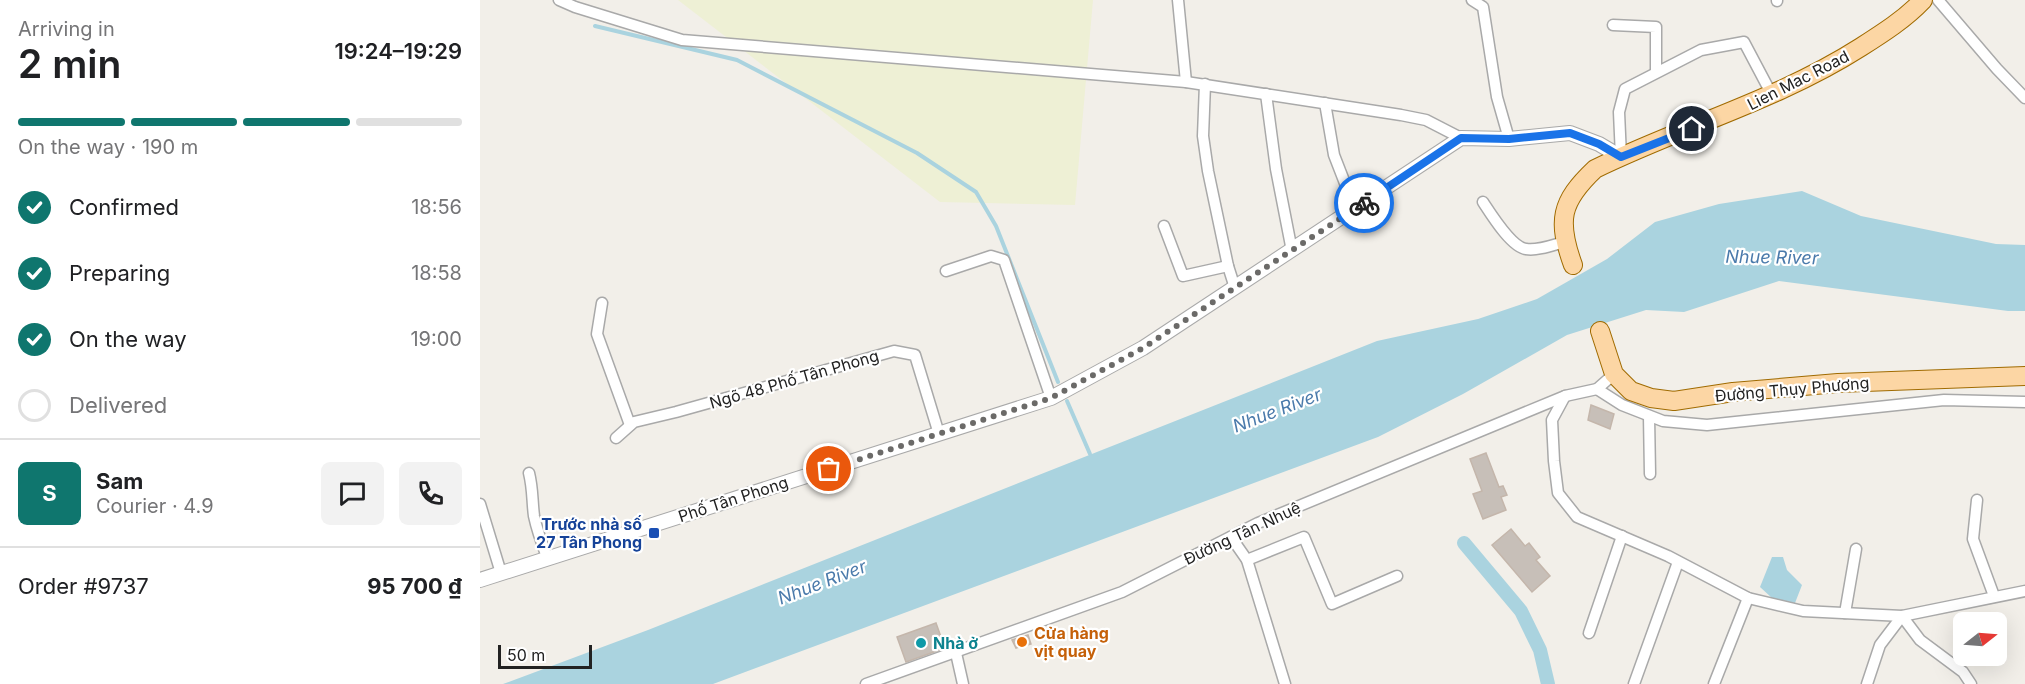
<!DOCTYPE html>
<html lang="en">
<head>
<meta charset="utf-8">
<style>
	:root { --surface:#fff; --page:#f2f2f2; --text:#202124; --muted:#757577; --line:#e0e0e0; --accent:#0f766e }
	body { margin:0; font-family:Inter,sans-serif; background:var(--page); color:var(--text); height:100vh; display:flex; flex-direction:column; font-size:22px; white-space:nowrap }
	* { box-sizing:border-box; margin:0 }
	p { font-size:20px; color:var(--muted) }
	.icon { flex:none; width:33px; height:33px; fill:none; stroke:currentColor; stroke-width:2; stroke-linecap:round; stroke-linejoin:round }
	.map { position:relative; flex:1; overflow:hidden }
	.sheet { display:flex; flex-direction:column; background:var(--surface); width:480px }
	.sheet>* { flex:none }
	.needle { width:39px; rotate:73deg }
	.fabs { position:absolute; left:1473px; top:612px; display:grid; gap:12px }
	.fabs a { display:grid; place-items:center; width:54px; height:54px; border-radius:9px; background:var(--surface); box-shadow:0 6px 24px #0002; font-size:30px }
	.scale { position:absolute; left:18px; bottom:15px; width:94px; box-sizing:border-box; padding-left:6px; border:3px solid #222; border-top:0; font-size:16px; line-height:21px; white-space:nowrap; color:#222; -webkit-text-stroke:4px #fff; paint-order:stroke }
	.pin { position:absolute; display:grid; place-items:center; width:51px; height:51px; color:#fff; margin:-26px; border:3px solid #fff; border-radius:50%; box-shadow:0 2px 6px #0007 }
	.courier { position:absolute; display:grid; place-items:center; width:60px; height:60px; margin:-30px; border:4px solid #1a73e8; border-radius:50%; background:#fff; color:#222; box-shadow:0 2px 8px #0007 }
	.headline em { font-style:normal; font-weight:600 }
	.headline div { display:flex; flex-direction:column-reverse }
	.headline { display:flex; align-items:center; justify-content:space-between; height:102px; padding:0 18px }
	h1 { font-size:39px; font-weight:600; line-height:45px }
	.bar { display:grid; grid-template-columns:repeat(4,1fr); gap:9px 6px; align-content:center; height:72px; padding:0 18px }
	.bar i { height:8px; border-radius:4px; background:var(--line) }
	.bar .current { background:var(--accent) }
	.bar p { grid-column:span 4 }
	.line { display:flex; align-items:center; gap:15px; padding:0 18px; border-top:2px solid var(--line) }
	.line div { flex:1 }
	.round { display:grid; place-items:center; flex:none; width:63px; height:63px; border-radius:9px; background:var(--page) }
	ol { padding:0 18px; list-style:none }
	li { display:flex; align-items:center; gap:18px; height:66px }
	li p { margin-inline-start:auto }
	li .icon { padding:6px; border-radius:50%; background:var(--accent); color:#fff; stroke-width:4 }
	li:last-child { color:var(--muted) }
	li i { width:33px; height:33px; border:3px solid var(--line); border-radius:50% }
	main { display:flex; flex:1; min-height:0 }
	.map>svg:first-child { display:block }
	.farmland { fill:#eef0d5 }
	.water { fill:#aad3df }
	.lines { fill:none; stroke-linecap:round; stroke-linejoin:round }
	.stream { stroke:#aad3df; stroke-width:4 }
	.canal { stroke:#aad3df; stroke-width:14 }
	.building { fill:#c7bfb8; stroke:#c4b6ab; stroke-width:1.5 }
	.minor-casing { stroke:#a9a9a9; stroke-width:13 }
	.tertiary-casing { stroke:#a9a9a9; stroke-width:16 }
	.primary-casing { stroke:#a06b00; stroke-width:20 }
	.minor { stroke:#fff; stroke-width:10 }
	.tertiary { stroke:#fff; stroke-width:14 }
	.primary { stroke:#fcd6a4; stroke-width:18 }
	.done { stroke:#6b6a68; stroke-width:6; stroke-dasharray:0 10.8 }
	.route { stroke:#1a73e8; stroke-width:8 }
	.transit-dot { fill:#1a4fb4; stroke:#fff; stroke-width:2 }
	.food-dot { fill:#e8710a; stroke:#fff; stroke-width:2 }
	.culture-dot { fill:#0f9aa8; stroke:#fff; stroke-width:2 }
	.labels { text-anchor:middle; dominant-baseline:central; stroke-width:4.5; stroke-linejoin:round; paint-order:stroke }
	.street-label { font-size:16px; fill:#222; stroke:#fff }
	.transit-label { font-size:16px; font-weight:bold; fill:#164399; stroke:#fff; text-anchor:end }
	.food-label { font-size:16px; font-weight:bold; fill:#c56008; stroke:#fff; text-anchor:start }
	.culture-label { font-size:16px; font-weight:bold; fill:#0d838f; stroke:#fff; text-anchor:start }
	.water-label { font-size:18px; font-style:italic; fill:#4a7aab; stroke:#fff }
</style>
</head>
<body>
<main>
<section class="sheet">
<div class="headline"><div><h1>2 min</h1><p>Arriving in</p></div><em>19:24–19:29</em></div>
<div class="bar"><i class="current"></i><i class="current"></i><i class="current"></i><i></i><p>On the way · 190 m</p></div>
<ol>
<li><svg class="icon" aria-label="check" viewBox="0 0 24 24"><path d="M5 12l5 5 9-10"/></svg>Confirmed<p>18:56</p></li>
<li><svg class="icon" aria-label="check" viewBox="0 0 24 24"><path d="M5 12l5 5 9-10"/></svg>Preparing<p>18:58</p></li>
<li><svg class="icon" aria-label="check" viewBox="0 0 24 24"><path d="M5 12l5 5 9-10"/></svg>On the way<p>19:00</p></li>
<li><i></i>Delivered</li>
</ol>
<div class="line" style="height:108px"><b class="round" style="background:var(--accent);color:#fff">S</b><div><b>Sam</b><p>Courier · 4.9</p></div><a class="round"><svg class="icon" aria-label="chat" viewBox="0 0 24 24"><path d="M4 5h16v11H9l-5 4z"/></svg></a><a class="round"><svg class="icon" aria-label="phone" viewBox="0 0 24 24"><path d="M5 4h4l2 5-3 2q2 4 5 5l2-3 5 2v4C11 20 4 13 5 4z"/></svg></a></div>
<div class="line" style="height:78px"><div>Order #9737</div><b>95 700 ₫</b></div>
</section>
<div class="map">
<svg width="1545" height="684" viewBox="0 0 1545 684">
	<rect width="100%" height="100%" fill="#f2efe9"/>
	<polygon class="farmland" points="198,0 613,0 595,205 460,202"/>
	<g class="water">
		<polygon points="1322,191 1381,216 1516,244 1545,245 1545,311 1528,311 1299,281 1204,312 1166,310 1087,335 983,394 898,437 233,684 23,684 168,630 897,341 998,319 1057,299 1127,259 1175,222 1239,204"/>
		<polygon points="1292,557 1303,557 1307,570 1322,585 1315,603 1292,598 1280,587"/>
	</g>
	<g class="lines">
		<g class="stream">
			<polyline points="115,26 257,60 437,153 496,192 516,226 578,382"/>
			<polyline points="587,401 610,454"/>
		</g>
		<polyline class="canal" points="984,543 1041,611 1060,650 1068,684"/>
	</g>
	<g class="building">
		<polygon points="1111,405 1134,414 1130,429 1108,420"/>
		<polygon points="1006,453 1019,487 1023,486 1027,495 1021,497 1026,510 1003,519 993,494 1002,491 990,459"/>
		<polygon points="1031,529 1045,546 1049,543 1060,557 1056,560 1070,576 1052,592 1012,545"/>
		<polygon points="456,623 465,648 426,662 417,637"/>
		<polygon points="548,635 551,644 536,648 532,640"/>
	</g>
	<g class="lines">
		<defs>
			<g id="minor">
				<polyline points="79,0 95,7 202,40 706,82 921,115 946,120 981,138"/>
				<polyline points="698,0 706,82"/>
				<polyline points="992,0 1003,7 1017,97 1029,139"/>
				<polyline points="1458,0 1517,69 1545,98"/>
				<polyline points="1297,1 1297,0"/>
				<polyline points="1133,25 1176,27 1176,71"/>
				<polyline points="725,84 723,136 728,171 748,266 755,288"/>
				<polyline points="786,94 796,169 812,251"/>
				<polyline points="845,103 854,155 875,209"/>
				<polyline points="1141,157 1139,112 1145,89 1221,50 1264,42 1292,95"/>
				<path d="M1003,202C1011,214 1031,247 1046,249C1057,251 1073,245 1084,242"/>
				<polyline points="684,226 703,276 748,266"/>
				<polyline points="466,271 511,256 524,260 571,398"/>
				<polyline points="122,303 117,334 150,425"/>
				<polyline points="1117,389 1142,405 1183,421 1227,425 1464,400 1545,402"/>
				<polyline points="1085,396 1072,420 1074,461 1078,493 1097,517 1188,556 1268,598 1323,611 1422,616 1440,640 1483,672 1491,684"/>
				<polyline points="1169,416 1170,474"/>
				<polyline points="136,438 154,422 196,412 414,351 435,355 459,434"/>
				<path d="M49,473C53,489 52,501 54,516C57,530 62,544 67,557"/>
				<polyline points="1497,500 1493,539 1514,596"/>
				<polyline points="0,504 21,573"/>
				<polyline points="751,537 767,560 805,684"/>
				<polyline points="767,560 824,537 852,604 917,576"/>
				<polyline points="1365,613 1376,549"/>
				<polyline points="1109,633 1142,536"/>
				<polyline points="476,653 483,684"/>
				<polyline points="386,684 642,592 778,523 1085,396 1117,389 1134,374"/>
				<polyline points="1154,684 1198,562"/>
				<polyline points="1234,684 1268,598"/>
				<polyline points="1387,684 1400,645 1422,616 1545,591"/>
			</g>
			<polyline id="tertiary" points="0,580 571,398 663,348 981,138 1029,139 1090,133 1119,144 1141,157"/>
			<g id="primary">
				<path d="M1093,265C1077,221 1080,202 1115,169C1203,126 1298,100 1381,47C1403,33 1425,19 1443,0"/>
				<polyline points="1120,331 1134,374 1151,391 1171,398 1194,401 1253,392 1358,383 1545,376"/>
			</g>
		</defs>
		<use href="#minor" class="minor-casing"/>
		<use href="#tertiary" class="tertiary-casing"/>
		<use href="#primary" class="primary-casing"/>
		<use href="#minor" class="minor"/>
		<use href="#tertiary" class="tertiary"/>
		<use href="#primary" class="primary"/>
	</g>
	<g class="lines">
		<polyline class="done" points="349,469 571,398 663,348 884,203"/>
		<polyline class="route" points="884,203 981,138 1029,139 1090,133 1119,144 1141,157 1212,129"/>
	</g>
	<rect class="transit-dot" x="168" y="527" width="12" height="12" rx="3"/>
	<circle class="food-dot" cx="542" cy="642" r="6"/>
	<circle class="culture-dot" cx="441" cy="643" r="6"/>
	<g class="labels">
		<g class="street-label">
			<text transform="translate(1318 80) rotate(-27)">Lien Mac Road</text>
			<text transform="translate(314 379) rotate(-16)">Ngõ 48 Phố Tân Phong</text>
			<text transform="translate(1312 389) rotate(-5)">Đường Thụy Phương</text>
			<text transform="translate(253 499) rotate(-18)">Phố Tân Phong</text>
			<text transform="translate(762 533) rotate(-25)">Đường Tân Nhuệ</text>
		</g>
		<g class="transit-label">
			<text x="162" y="524">Trước nhà số<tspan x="162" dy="18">27 Tân Phong</tspan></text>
		</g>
		<g class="food-label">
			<text x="554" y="633">Cửa hàng<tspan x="554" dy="18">vịt quay</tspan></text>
		</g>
		<g class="culture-label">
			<text x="453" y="643">Nhà ở</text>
		</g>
		<g class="water-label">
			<text transform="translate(1292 257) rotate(1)">Nhue River</text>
			<text transform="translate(797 410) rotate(-21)">Nhue River</text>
			<text transform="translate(342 582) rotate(-21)">Nhue River</text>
		</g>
	</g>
</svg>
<div class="fabs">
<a><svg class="needle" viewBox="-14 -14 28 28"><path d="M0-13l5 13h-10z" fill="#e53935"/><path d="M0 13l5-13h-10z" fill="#757577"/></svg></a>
</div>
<div class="scale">50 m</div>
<div class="pin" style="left:349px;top:469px;background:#ea580c"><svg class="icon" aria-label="bag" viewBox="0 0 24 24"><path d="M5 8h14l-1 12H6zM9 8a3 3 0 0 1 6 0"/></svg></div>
<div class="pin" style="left:1212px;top:129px;background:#1f2937"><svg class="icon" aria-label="home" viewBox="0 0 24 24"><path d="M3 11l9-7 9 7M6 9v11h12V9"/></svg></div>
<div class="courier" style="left:884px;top:203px"><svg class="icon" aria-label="bike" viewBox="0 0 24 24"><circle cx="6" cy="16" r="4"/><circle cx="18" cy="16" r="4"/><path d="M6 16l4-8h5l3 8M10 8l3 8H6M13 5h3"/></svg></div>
</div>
</main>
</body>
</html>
